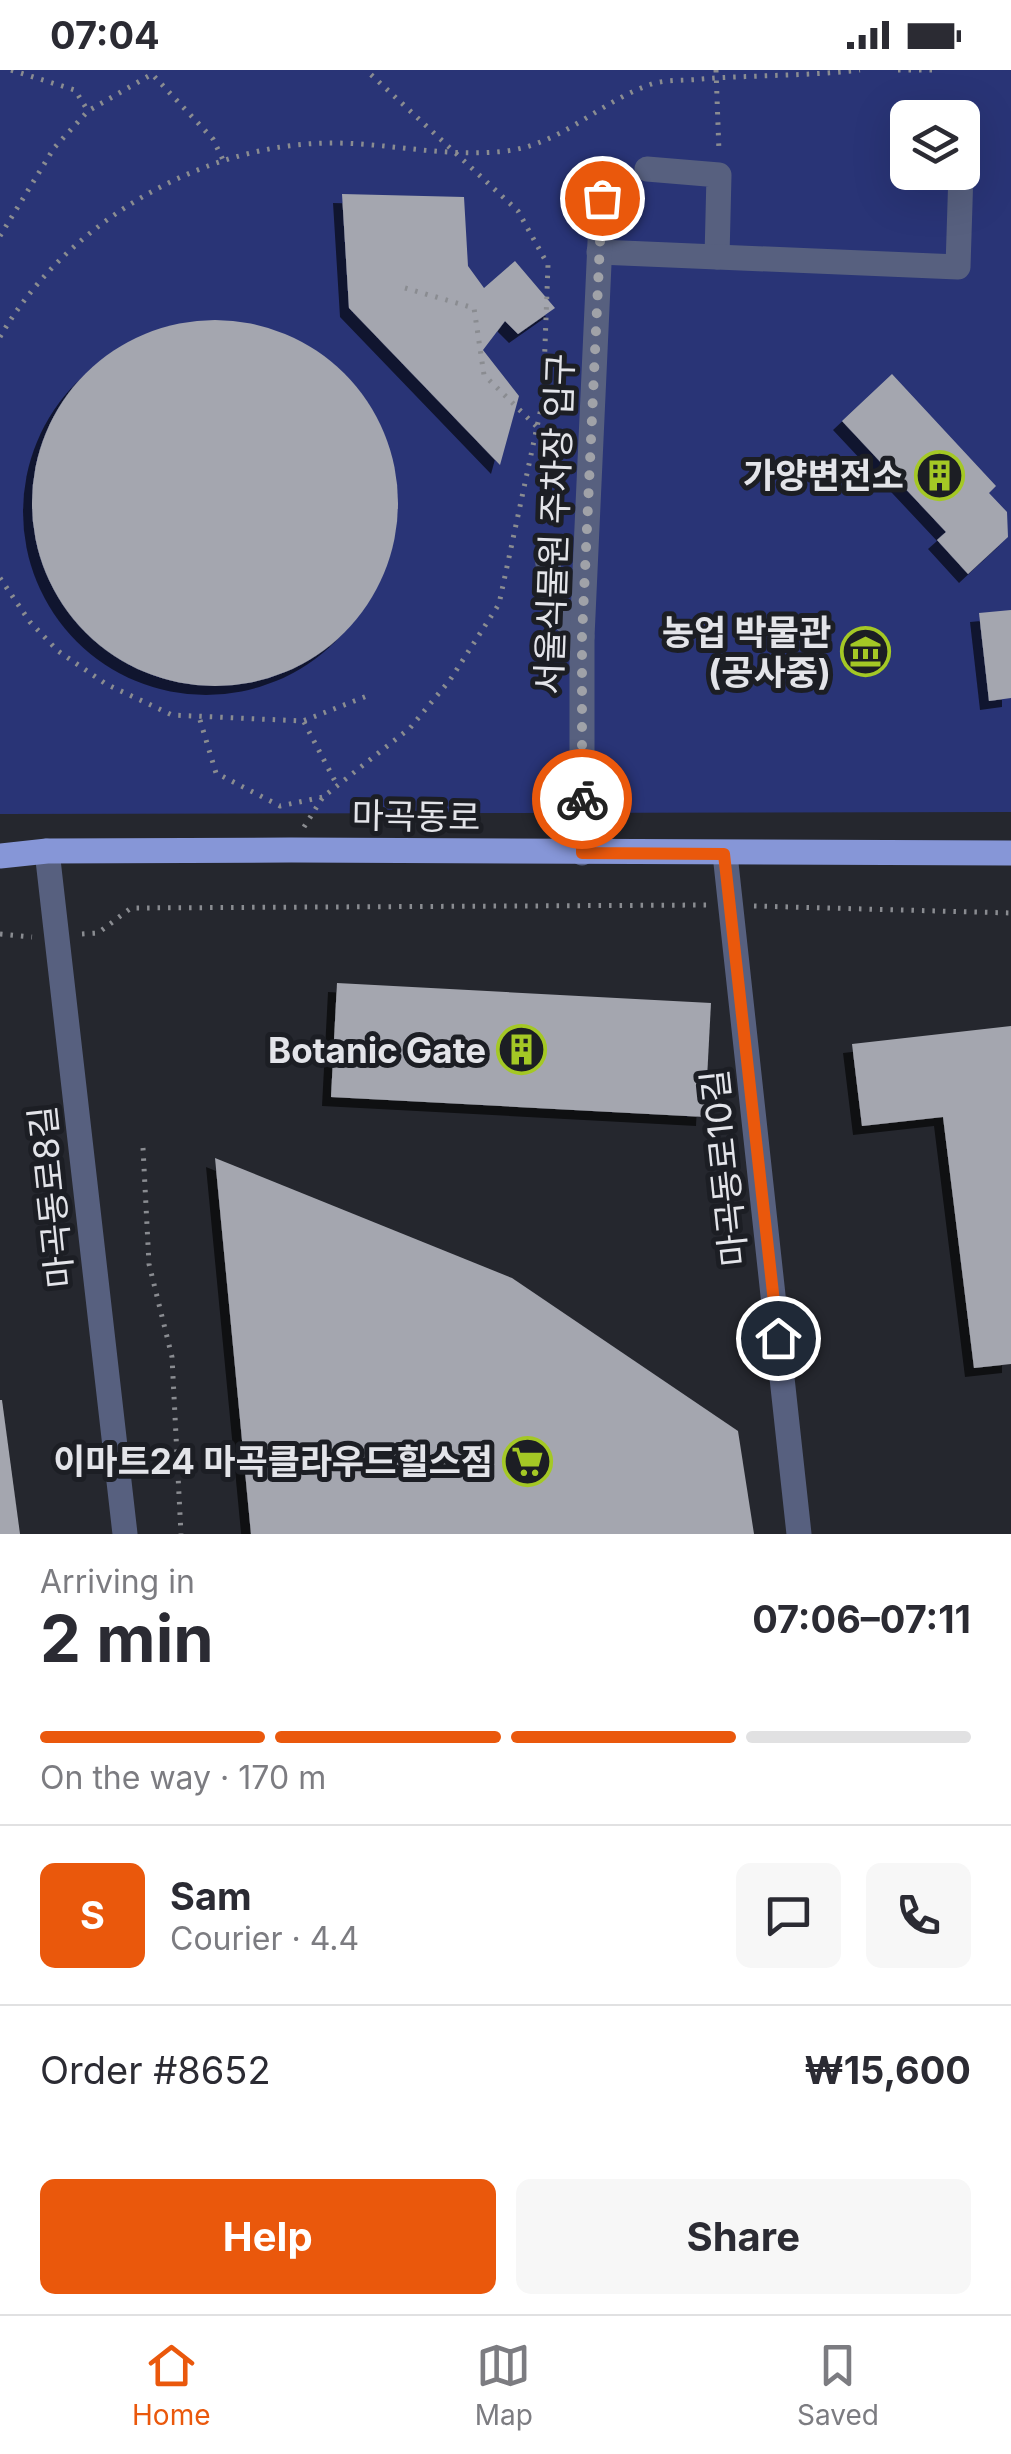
<!DOCTYPE html>
<html lang="en">
<head>
<meta charset="utf-8">
<style>
	:root { --surface:#fff; --page:#f7f7f7; --text:#2b2b33; --muted:#7c7c81; --line:#e1e1e2; --accent:#ea580c }
	body { margin:0; font-family:Inter,"Noto Sans KR",sans-serif; background:var(--page); color:var(--text); height:100vh; display:flex; flex-direction:column; font-size:38px; white-space:nowrap }
	* { box-sizing:border-box; margin:0 }
	p { font-size:32px; color:var(--muted) }
	.icon { flex:none; width:55px; height:55px; fill:none; stroke:currentColor; stroke-width:2; stroke-linecap:round; stroke-linejoin:round }
	.map { position:relative; height:1464px; overflow:hidden }
	.details { display:flex; flex-direction:column; background:var(--surface); flex:1 }
	.details>* { flex:none }
	.controls { position:absolute; left:890px; top:30px; display:grid; gap:20px }
	.controls a { display:grid; place-items:center; width:90px; height:90px; border-radius:15px; background:var(--surface); box-shadow:0 10px 40px #0002; font-size:50px }
	.pin { position:absolute; display:grid; place-items:center; width:85px; height:85px; color:#fff; margin:-42px; border:5px solid #fff; border-radius:50%; box-shadow:0 2px 10px #0007 }
	.courier { position:absolute; display:grid; place-items:center; width:100px; height:100px; margin:-50px; border:8px solid #ea580c; border-radius:50%; background:#fff; color:#222; box-shadow:0 2px 12px #0007 }
	.head em { font-style:normal; font-weight:700 }
	.head div { display:flex; flex-direction:column-reverse }
	.head { display:flex; align-items:center; justify-content:space-between; height:170px; padding:0 40px }
	h1 { font-size:65px; font-weight:700; line-height:75px }
	.bar { display:grid; grid-template-columns:repeat(4,1fr); gap:15px 10px; align-content:center; height:120px; padding:0 40px }
	.bar i { height:12px; border-radius:8px; background:var(--line) }
	.bar .current { background:var(--accent) }
	.bar p { grid-column:span 4 }
	.line { display:flex; align-items:center; gap:25px; padding:0 40px; border-top:2px solid var(--line) }
	.line div { flex:1 }
	.round { display:grid; place-items:center; flex:none; width:105px; height:105px; border-radius:15px; background:var(--page) }
	.button { display:flex; gap:20px; margin-top:auto; padding:20px 40px }
	.button a { flex:1; height:115px; border-radius:15px; background:var(--accent); color:#fff; font-size:40px; font-weight:700; line-height:115px; text-align:center }
	.button a+a { background:var(--page); color:var(--text) }
	.status { display:flex; justify-content:space-between; align-items:center; height:70px; padding:0 50px; background:var(--surface); direction:ltr }
	.status svg { height:28px; fill:currentColor }
	.dock { display:flex; justify-content:space-around; align-items:center; height:140px; border-top:2px solid var(--line); background:var(--surface); font-size:28px; color:var(--muted) }
	.dock a { display:grid; justify-items:center; gap:5px }
	.dock .current { color:var(--accent) }
	.map>svg:first-child { display:block }
	.green { fill:#293476; fill-rule:evenodd }
	.building { fill:#a4a6af; filter:url(#shadow) }
	.lines { fill:none; stroke-linecap:round; stroke-linejoin:round }
	.path { stroke:#8a8c91; stroke-width:5; stroke-dasharray:2.5 8; stroke-linecap:butt }
	.minor { stroke:#57607f; stroke-width:25 }
	.major { stroke:#8696d7; stroke-width:25 }
	.done { stroke:#a0a2a8; stroke-width:10; stroke-dasharray:0 18 }
	.route { stroke:#ea580c; stroke-width:12 }
	.labels { text-anchor:middle; dominant-baseline:central; stroke-width:10; stroke-linejoin:round; paint-order:stroke }
	.poi-label { font-size:35px; font-weight:bold; fill:#e3e4e9; stroke:#1c1e24; text-anchor:end }
	.street-label { font-size:35px; fill:#e3e4e9; stroke:#1c1e24 }
</style>
</head>
<body>
<div class="status"><b>07:04</b><svg viewBox="0 0 49 12"><path d="M0 12V9h3v3zM5 12V6h3v6zM10 12V3h3v9zM15 12V0h3v12zM26 1h20v11H26zM47 4h2v5h-2z"/></svg></div>
<div class="map">
<svg width="1011" height="1464" viewBox="0 0 1011 1464">
	<defs>
		<filter id="shadow"><feDropShadow dx="-9" dy="9" stdDeviation="0" flood-color="#0009"/></filter>
	</defs>
	<rect width="100%" height="100%" fill="#25272e"/>
	<path class="green" d="M0,0H1011V742L0,744ZM908,48H962V102H908Z"/>
	<g class="building">
		<polygon points="342,124 464,127 468,196 484,218 515,191 555,238 518,264 505,251 483,280 519,326 500,395 349,238"/>
		<circle cx="215" cy="433" r="183"/>
		<polygon points="892,304 996,416 989,423 1007,442 1008,467 968,504 937,470 946,462 842,351"/>
		<polygon points="1011,540 1011,628 989,631 979,543"/>
		<polygon points="337,913 711,933 705,1047 331,1027"/>
		<polygon points="1011,956 1011,1294 974,1298 943,1047 862,1056 852,974"/>
		<polygon points="215,1088 512,1208 738,1361 754,1464 251,1464"/>
		<polygon points="0,1330 2,1330 20,1464 0,1464"/>
	</g>
	<g class="lines">
		<g class="path">
			<polyline points="11,0 75,20 88,41"/>
			<polyline points="716,0 719,82"/>
			<polyline points="898,0 932,0"/>
			<polyline points="0,166 54,78 88,41 152,4 213,69 224,92"/>
			<polyline points="405,218 474,238 484,305 538,358"/>
			<path d="M0,267C65,154 201,73 332,73C390,73 447,88 506,81C562,74 598,33 649,15C664,9 685,11 701,9C754,5 808,6 860,0"/>
			<polyline points="0,508 30,552 58,581 106,614 172,645 303,651 367,626"/>
			<polyline points="200,650 216,703 280,736 323,727"/>
			<polyline points="304,652 337,715"/>
			<polyline points="304,757 323,727 410,658 450,610 499,534 543,329 548,195 518,141 366,0"/>
			<polyline points="754,836 1011,843"/>
			<polyline points="0,864 32,867"/>
			<polyline points="82,864 98,863 131,838 708,835"/>
			<polyline points="143,1078 149,1194 172,1287 181,1464"/>
		</g>
		<g class="minor">
			<polyline points="647,99 719,105 717,187"/>
			<polyline points="599,182 958,197 961,102"/>
			<polyline points="547,488 556,541 582,567"/>
			<polyline points="47,781 125,1464"/>
			<polyline points="582,783 582,567 602,128"/>
			<polyline points="725,784 799,1464"/>
		</g>
		<polyline class="major" points="0,786 47,781 291,780 1011,783"/>
	</g>
	<g class="lines">
		<polyline class="done" points="582,729 582,567 602,128"/>
		<polyline class="route" points="582,729 582,783 724,784 778,1268"/>
	</g>
	<defs>
		<symbol id="building-ring" viewBox="-11 -11 22 22"><circle r="9.5" fill="#1c1e24" stroke="#a4c825" stroke-width="1.5"/><path d="M-4-6H4V6H1V3H-1V6H-4ZM-2.5-4.3h1.7v1.8h-1.7ZM.8-4.3h1.7v1.8H.8ZM-2.5-1h1.7V.8h-1.7ZM.8-1h1.7V.8H.8Z" fill="#a4c825"/></symbol>
		<symbol id="museum-ring" viewBox="-11 -11 22 22"><circle r="9.5" fill="#1c1e24" stroke="#a4c825" stroke-width="1.5"/><path d="M0-6L6-3V-2H-6V-3ZM-5-1h2V3h-2ZM-1-1h2V3h-2ZM3-1h2V3H3ZM-6 4H6V6H-6Z" fill="#a4c825"/></symbol>
		<symbol id="supermarket-ring" viewBox="-11 -11 22 22"><circle r="9.5" fill="#1c1e24" stroke="#a4c825" stroke-width="1.5"/><path d="M-6-5.5h2.5l.6 2H6L4.5 2H-2.5L-4.4-4H-6ZM-1.5 3.2a1.3 1.3 0 1 0 .1 0ZM3 3.2a1.3 1.3 0 1 0 .1 0Z" fill="#a4c825"/></symbol>
	</defs>
	<g fill-rule="evenodd">
		<use href="#building-ring" x="912" y="378" width="55" height="55"/>
		<use href="#museum-ring" x="838" y="554" width="55" height="55"/>
		<use href="#building-ring" x="494" y="952" width="55" height="55"/>
		<use href="#supermarket-ring" x="500" y="1364" width="55" height="55"/>
	</g>
	<g class="labels">
		<g class="poi-label">
			<text x="904" y="405">가양변전소</text>
			<text x="831" y="562">농업 박물관<tspan x="831" dy="40">(공사중)</tspan></text>
			<text x="486" y="980">Botanic Gate</text>
			<text x="493" y="1391">이마트24 마곡클라우드힐스점</text>
		</g>
		<g class="street-label">
			<text transform="translate(554 454) rotate(-88)">서울식물원 주차장 입구</text>
			<text transform="translate(416 746) rotate(1)">마곡동로</text>
			<text transform="translate(724 1098) rotate(-96)">마곡동로10길</text>
			<text transform="translate(51 1127) rotate(-96)">마곡동로8길</text>
		</g>
	</g>
</svg>
<div class="controls">
<a><svg class="icon" aria-label="layers" viewBox="0 0 24 24"><path d="M12 4l9 5-9 5-9-5zM3 14l9 5 9-5"/></svg></a>
</div>
<div class="pin" style="left:602px;top:128px;background:#ea580c"><svg class="icon" aria-label="bag" viewBox="0 0 24 24"><path d="M5 8h14l-1 12H6zM9 8a3 3 0 0 1 6 0"/></svg></div>
<div class="pin" style="left:778px;top:1268px;background:#1f2937"><svg class="icon" aria-label="home" viewBox="0 0 24 24"><path d="M3 11l9-7 9 7M6 9v11h12V9"/></svg></div>
<div class="courier" style="left:582px;top:729px"><svg class="icon" aria-label="bike" viewBox="0 0 24 24"><circle cx="6" cy="16" r="4"/><circle cx="18" cy="16" r="4"/><path d="M6 16l4-8h5l3 8M10 8l3 8H6M13 5h3"/></svg></div>
</div>
<section class="details">
<div class="head"><div><h1>2 min</h1><p>Arriving in</p></div><em>07:06–07:11</em></div>
<div class="bar"><i class="current"></i><i class="current"></i><i class="current"></i><i></i><p>On the way · 170 m</p></div>
<div class="line" style="height:180px"><b class="round" style="background:var(--accent);color:#fff">S</b><div><b>Sam</b><p>Courier · 4.4</p></div><a class="round"><svg class="icon" aria-label="chat" viewBox="0 0 24 24"><path d="M4 5h16v11H9l-5 4z"/></svg></a><a class="round"><svg class="icon" aria-label="phone" viewBox="0 0 24 24"><path d="M5 4h4l2 5-3 2q2 4 5 5l2-3 5 2v4C11 20 4 13 5 4z"/></svg></a></div>
<div class="line" style="height:130px"><div>Order #8652</div><b>₩15,600</b></div>
<div class="button"><a>Help</a><a>Share</a></div>
</section>
<nav class="dock">
<a class="current"><svg class="icon" aria-label="home" viewBox="0 0 24 24"><path d="M3 11l9-7 9 7M6 9v11h12V9"/></svg>Home</a>
<a><svg class="icon" aria-label="map" viewBox="0 0 24 24"><path d="M3 6l6-2 6 2 6-2v14l-6 2-6-2-6 2zM9 4v14M15 6v14"/></svg>Map</a>
<a><svg class="icon" aria-label="saved" viewBox="0 0 24 24"><path d="M7 4h10v16l-5-4-5 4z"/></svg>Saved</a>
</nav>
</body>
</html>
